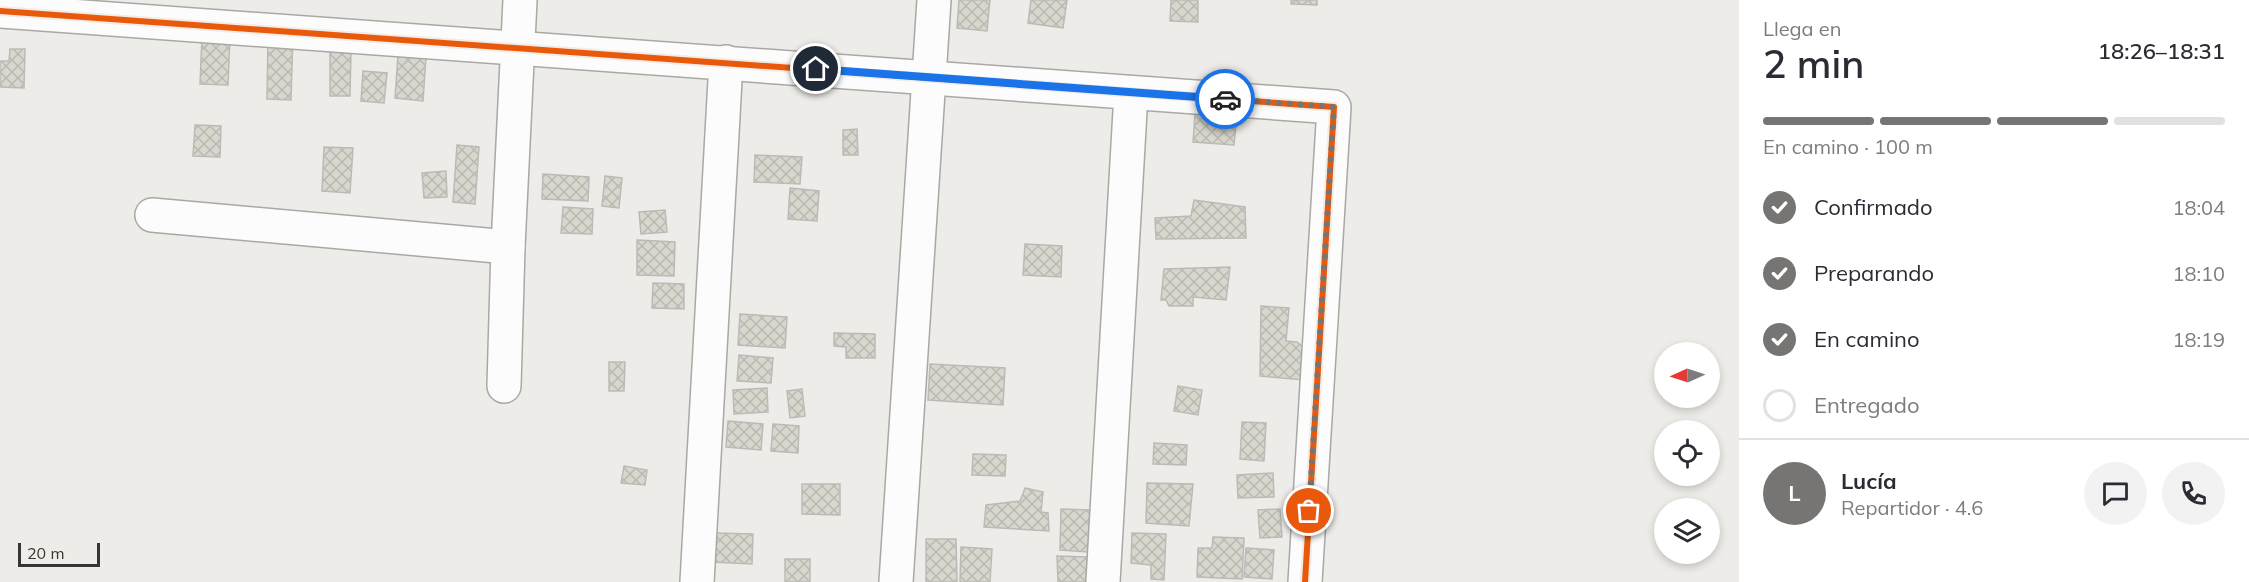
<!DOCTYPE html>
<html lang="es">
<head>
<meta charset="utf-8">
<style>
	:root { --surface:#fff; --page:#f2f2f3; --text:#2b2b33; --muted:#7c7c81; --line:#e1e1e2; --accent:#777573 }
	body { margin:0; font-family:Mulish,sans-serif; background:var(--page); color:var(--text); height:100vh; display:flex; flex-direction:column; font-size:22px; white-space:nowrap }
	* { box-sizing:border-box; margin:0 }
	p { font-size:20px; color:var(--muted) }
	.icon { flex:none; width:33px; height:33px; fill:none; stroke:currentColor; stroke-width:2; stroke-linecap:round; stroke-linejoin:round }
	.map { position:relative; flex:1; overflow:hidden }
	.details { display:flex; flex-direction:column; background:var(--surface); width:510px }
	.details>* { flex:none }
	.needle { width:39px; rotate:267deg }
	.tools { position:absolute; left:1654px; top:342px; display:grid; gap:12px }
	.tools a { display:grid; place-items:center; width:66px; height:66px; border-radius:50%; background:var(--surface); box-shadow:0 3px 9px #0003; font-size:30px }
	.scale { position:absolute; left:18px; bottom:15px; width:82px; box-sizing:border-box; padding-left:6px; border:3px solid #373533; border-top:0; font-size:16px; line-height:21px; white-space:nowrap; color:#373533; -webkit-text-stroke:4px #f1ece6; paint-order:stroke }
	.pin { position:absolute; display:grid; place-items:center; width:51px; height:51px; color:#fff; margin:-26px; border:3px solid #fff; border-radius:50%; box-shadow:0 2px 6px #0007 }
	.courier { position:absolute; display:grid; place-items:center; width:60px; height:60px; margin:-30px; border:4px solid #1a73e8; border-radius:50%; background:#fff; color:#222; box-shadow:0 2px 8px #0007 }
	.summary em { font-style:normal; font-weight:600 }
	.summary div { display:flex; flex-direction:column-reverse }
	.summary { display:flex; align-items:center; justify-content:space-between; height:102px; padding:0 24px }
	h1 { font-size:39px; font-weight:600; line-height:45px }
	.bar { display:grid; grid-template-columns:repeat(4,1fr); gap:9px 6px; align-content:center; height:72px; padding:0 24px }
	.bar i { height:8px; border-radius:4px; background:var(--line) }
	.bar .current { background:var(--accent) }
	.bar p { grid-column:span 4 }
	.line { display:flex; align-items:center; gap:15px; padding:0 24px; border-top:2px solid var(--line) }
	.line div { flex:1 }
	.round { display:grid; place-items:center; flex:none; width:63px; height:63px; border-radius:32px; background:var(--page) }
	ol { padding:0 24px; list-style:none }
	li { display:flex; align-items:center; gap:18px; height:66px }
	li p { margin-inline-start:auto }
	li .icon { padding:6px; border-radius:50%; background:var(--accent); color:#fff; stroke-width:4 }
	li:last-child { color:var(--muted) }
	li i { width:33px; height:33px; border:3px solid var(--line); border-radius:50% }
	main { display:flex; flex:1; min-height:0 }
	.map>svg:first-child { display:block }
	.building { fill:url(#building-cross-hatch); stroke:#bcbab8; stroke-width:1.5 }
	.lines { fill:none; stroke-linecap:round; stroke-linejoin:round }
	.minor-casing { stroke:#a9a8a5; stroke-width:36 }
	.minor { stroke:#fcfcfc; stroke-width:33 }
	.cycleway-casing { stroke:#f1ece6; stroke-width:10 }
	.cycleway { stroke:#e8590c; stroke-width:6 }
	.done { stroke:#777573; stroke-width:6; stroke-dasharray:0 10.8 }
	.route { stroke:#1a73e8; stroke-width:8 }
</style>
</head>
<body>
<main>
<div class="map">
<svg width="1739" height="582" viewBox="0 0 1739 582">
	<defs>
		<pattern id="building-cross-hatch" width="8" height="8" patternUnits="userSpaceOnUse" patternTransform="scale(1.5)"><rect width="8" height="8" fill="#d8d7ce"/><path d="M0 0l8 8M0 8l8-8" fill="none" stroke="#bab9b1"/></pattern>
	</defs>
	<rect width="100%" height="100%" fill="#eeece9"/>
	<g class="building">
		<polygon points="959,0 990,0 987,31 957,28"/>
		<polygon points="1031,0 1067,0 1063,28 1028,23"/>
		<polygon points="1171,0 1198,0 1198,22 1170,21"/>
		<polygon points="1291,0 1317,0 1317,5 1291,4"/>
		<polygon points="268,33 293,33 291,100 267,99"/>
		<polygon points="202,37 230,38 228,85 200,84"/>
		<polygon points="399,41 427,43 423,101 395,98"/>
		<polygon points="10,49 25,49 24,88 0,87 0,61 9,61"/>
		<polygon points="330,51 351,51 350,96 330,96"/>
		<polygon points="363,71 387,73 384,103 361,101"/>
		<polygon points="1196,101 1238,104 1234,145 1193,142"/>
		<polygon points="195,125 221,126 220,157 193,156"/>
		<polygon points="857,129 858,155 843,155 843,130"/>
		<polygon points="457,145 479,147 475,204 453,202"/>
		<polygon points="324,147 353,148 350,193 322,191"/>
		<polygon points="755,155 802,157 800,184 754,182"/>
		<polygon points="446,171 447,197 424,198 422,173"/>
		<polygon points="543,174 589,177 588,201 542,199"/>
		<polygon points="605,176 622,178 619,208 602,206"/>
		<polygon points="790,188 819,191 817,221 788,219"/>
		<polygon points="1194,200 1245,207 1246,238 1156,239 1155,218 1191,216"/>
		<polygon points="563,207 593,209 592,234 561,233"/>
		<polygon points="665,210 667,232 641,234 639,212"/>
		<polygon points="637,240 675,242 674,276 637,275"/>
		<polygon points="1025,244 1062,246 1061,277 1023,275"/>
		<polygon points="1230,267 1226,300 1193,297 1193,306 1169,306 1166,300 1161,300 1164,269"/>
		<polygon points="653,283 684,284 684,309 652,308"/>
		<polygon points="1261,306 1289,308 1286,341 1297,342 1308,351 1305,380 1260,376"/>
		<polygon points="740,314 787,317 785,348 738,345"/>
		<polygon points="834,333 875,334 875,358 846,358 846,347 834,346"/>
		<polygon points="739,355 773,358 771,383 737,381"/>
		<polygon points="609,362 625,362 624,391 609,391"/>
		<polygon points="930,364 1005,368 1003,405 928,400"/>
		<polygon points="1178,386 1202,390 1198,415 1174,411"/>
		<polygon points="767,388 768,412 734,414 733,390"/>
		<polygon points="802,389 805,416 790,418 787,391"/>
		<polygon points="728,421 763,424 761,450 726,447"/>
		<polygon points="1242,422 1266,423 1264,461 1240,459"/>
		<polygon points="773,424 799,426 798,453 771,451"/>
		<polygon points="1154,443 1187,445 1186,465 1153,464"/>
		<polygon points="973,454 1006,455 1005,476 972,475"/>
		<polygon points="624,466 647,470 645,485 621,483"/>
		<polygon points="1273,473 1274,497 1238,498 1237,475"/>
		<polygon points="1147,483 1193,484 1189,526 1146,523"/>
		<polygon points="802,484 840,484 840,515 802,514"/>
		<polygon points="1025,488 1043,492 1041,512 1048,513 1049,531 984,527 986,505 1020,501"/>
		<polygon points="1061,509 1090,510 1088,552 1060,550"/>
		<polygon points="1280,509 1282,537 1260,538 1258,510"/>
		<polygon points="713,533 753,534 752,564 711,562"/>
		<polygon points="1132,533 1166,534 1164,580 1151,579 1151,565 1131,563"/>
		<polygon points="1213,537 1244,538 1242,579 1197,577 1198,548 1212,548"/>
		<polygon points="926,539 956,539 957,582 926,582"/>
		<polygon points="961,547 992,549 990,582 960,582"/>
		<polygon points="1246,548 1274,550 1272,579 1244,577"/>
		<polygon points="1057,556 1087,557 1086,582 1058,582"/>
		<rect x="785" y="559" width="25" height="23"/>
	</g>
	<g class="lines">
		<defs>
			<g id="minor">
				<polyline points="0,11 1334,107 1305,582"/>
				<polyline points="152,215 508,247"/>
				<polyline points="504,386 508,247 520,0"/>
				<polyline points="697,582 726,62"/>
				<polyline points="896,582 934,0"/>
				<polyline points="1103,582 1131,93"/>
			</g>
		</defs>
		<use href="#minor" class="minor-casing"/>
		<use href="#minor" class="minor"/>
		<defs>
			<polyline id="cycleway" points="0,11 1334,107 1305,582"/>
		</defs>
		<use href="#cycleway" class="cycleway-casing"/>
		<use href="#cycleway" class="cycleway"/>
	</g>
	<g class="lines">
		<polyline class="done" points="1225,99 1334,107 1309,511"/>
		<polyline class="route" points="816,69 1225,99"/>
	</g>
</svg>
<div class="tools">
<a><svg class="needle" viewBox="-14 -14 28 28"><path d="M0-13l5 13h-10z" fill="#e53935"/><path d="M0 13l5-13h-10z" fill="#7c7c81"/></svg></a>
<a><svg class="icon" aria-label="locate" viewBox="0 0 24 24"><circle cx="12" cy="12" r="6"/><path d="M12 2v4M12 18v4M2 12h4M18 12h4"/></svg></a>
<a><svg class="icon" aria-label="layers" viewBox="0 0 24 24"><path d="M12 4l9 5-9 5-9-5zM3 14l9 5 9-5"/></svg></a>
</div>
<div class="scale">20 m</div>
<div class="pin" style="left:1309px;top:511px;background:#ea580c"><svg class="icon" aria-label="bag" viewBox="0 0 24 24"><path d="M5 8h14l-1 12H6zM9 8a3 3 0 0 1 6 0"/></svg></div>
<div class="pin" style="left:816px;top:69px;background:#1f2937"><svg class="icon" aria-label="home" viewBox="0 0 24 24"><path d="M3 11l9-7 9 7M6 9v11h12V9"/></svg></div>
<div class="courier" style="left:1225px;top:99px"><svg class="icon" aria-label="car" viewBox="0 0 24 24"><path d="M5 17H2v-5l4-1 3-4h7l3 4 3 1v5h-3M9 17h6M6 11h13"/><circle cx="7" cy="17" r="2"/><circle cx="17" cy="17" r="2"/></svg></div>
</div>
<section class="details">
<div class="summary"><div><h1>2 min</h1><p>Llega en</p></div><em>18:26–18:31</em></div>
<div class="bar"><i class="current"></i><i class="current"></i><i class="current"></i><i></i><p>En camino · 100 m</p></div>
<ol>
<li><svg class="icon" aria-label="check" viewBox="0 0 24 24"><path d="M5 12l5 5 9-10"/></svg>Confirmado<p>18:04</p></li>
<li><svg class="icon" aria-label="check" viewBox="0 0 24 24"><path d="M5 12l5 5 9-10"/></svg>Preparando<p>18:10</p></li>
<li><svg class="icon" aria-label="check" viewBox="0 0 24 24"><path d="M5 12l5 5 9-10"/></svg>En camino<p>18:19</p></li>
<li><i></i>Entregado</li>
</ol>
<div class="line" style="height:108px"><b class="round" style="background:var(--accent);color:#fff">L</b><div><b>Lucía</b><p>Repartidor · 4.6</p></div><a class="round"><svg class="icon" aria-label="chat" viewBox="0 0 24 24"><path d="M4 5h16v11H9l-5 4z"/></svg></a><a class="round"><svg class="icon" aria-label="phone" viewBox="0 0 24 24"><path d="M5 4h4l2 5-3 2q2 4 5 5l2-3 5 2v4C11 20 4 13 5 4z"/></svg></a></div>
</section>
</main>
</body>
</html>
